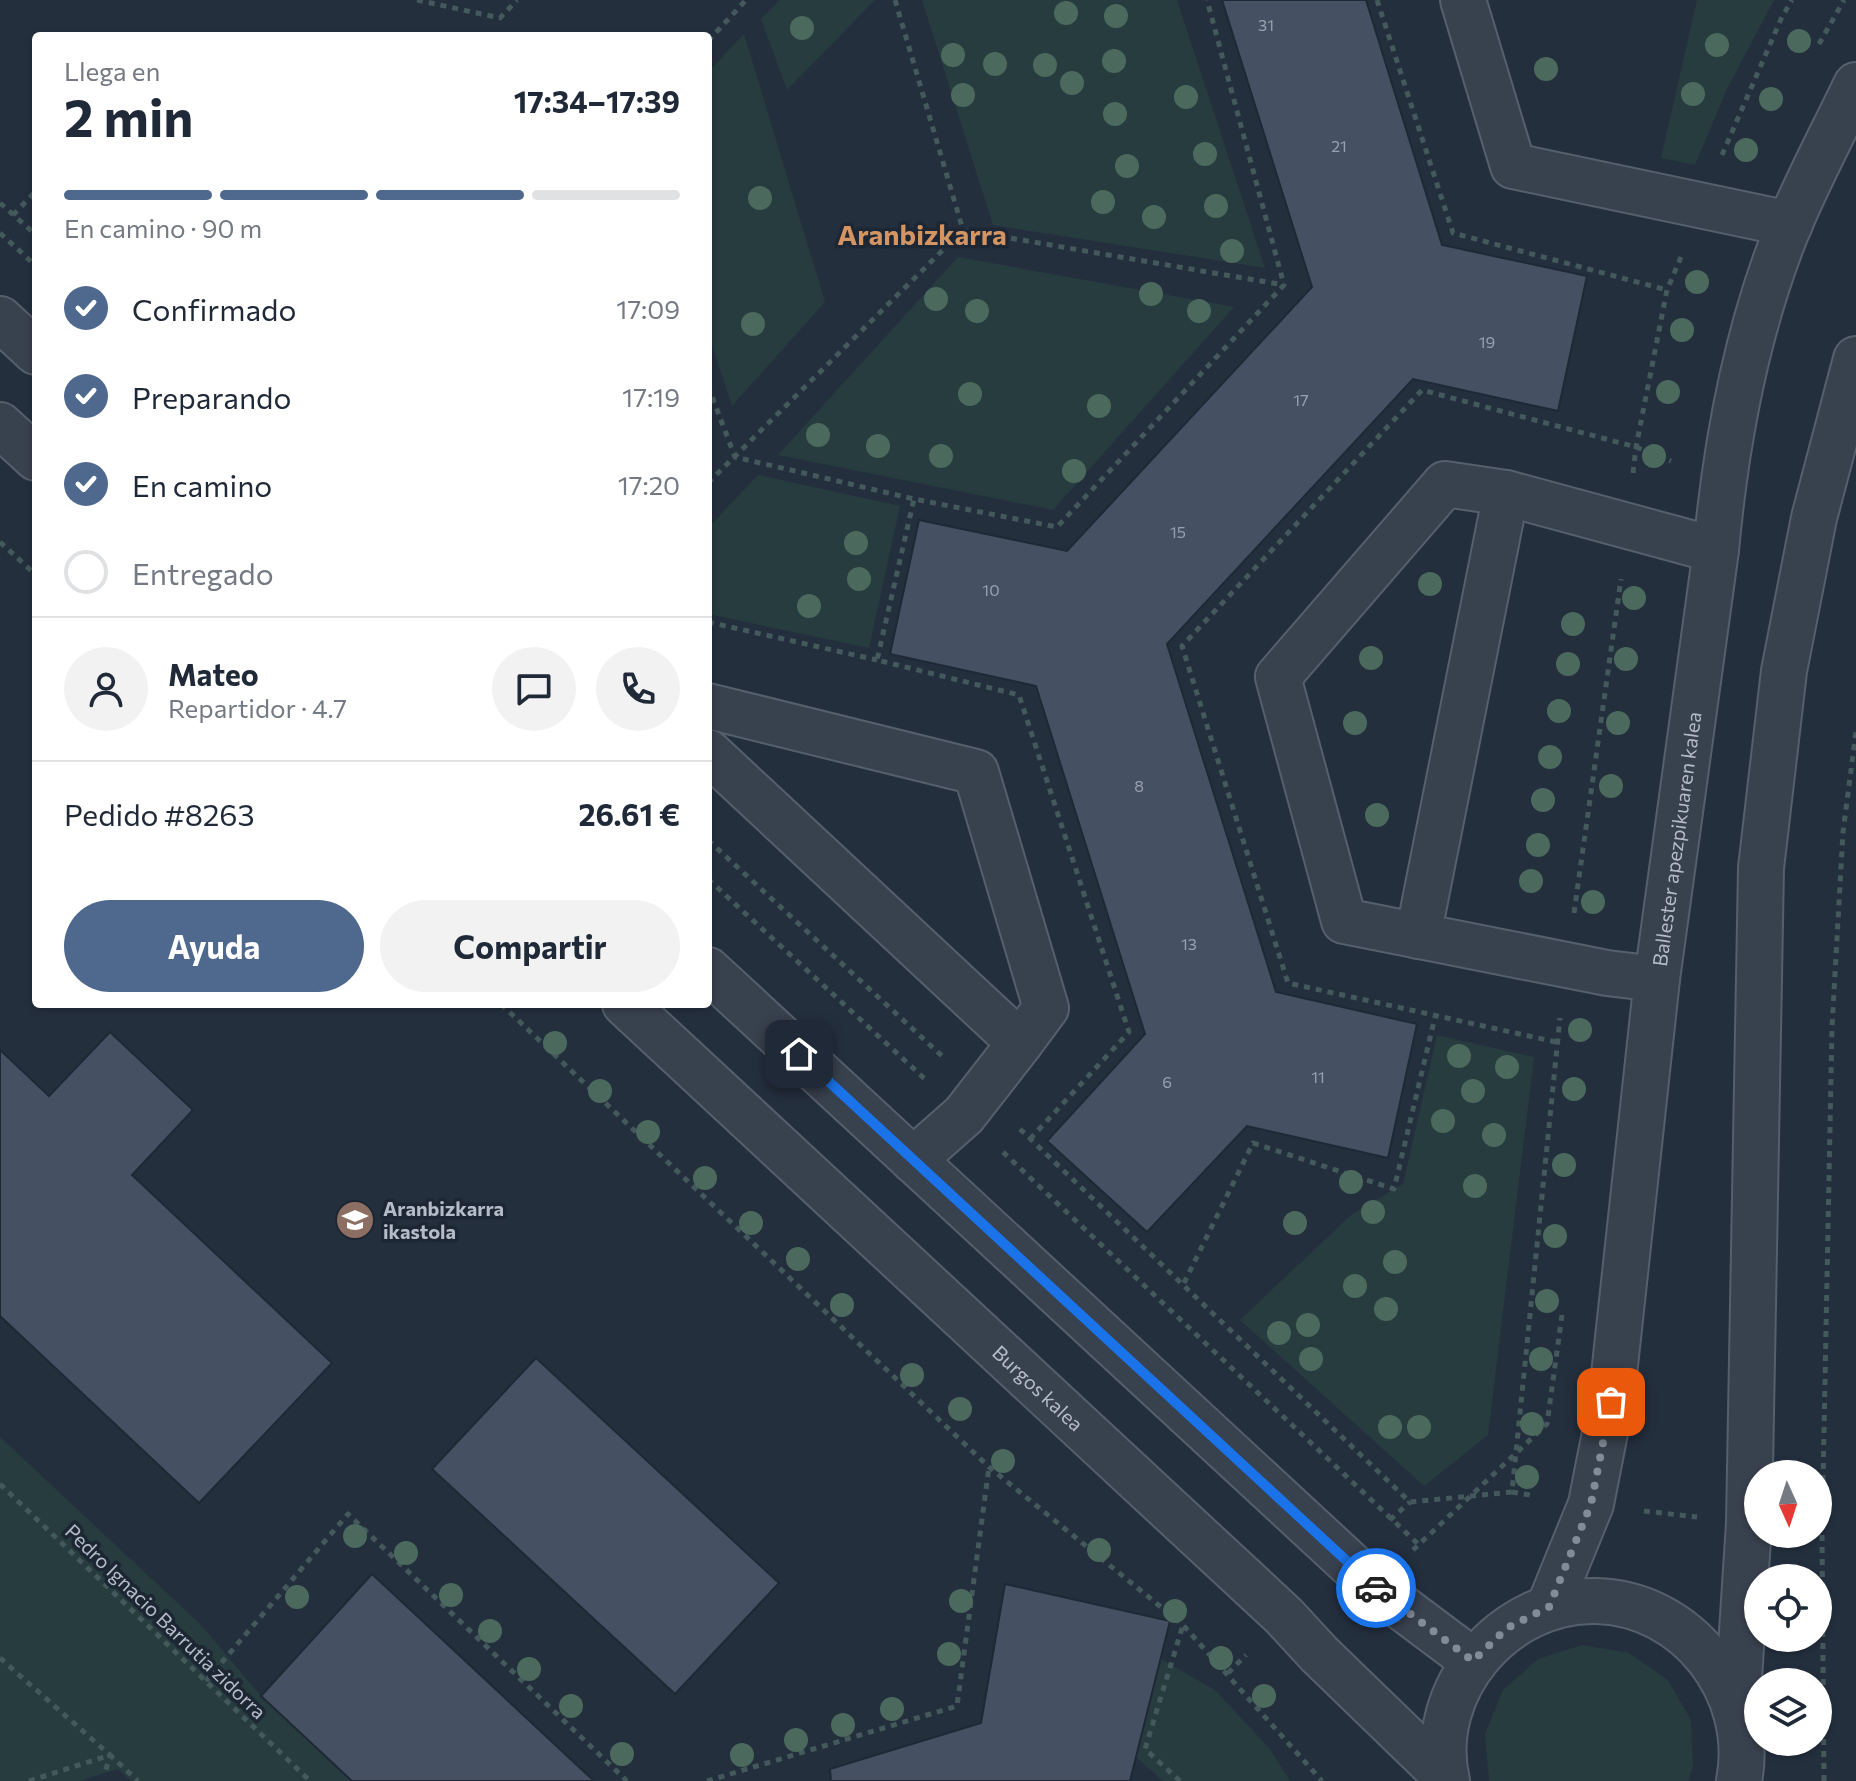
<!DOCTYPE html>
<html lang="es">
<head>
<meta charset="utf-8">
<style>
	:root { --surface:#fff; --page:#f2f2f3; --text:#1f2937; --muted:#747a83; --line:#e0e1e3; --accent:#4f688e }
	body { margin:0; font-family:Commissioner,sans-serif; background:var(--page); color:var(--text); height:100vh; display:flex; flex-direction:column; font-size:30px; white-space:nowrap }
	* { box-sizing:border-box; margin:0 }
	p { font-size:26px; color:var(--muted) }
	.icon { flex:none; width:44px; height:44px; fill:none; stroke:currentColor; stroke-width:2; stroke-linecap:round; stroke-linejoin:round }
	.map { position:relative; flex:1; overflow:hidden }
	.side { position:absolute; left:32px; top:32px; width:680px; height:976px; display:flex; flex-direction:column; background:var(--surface); border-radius:8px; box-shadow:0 2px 6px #0004 }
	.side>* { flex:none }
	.needle { width:52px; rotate:177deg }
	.tools { position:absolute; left:1744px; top:1460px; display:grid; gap:16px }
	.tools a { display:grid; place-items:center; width:88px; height:88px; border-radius:50%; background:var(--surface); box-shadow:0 2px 6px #0004; font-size:40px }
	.pin { position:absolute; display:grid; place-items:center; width:68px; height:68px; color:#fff; margin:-34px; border-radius:16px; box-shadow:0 4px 12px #0006 }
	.courier { position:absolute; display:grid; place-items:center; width:80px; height:80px; margin:-40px; border:6px solid #1a73e8; border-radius:50%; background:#fff; color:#222; box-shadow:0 2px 10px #0007 }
	.headline em { font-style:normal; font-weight:700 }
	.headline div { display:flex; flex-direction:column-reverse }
	.headline { display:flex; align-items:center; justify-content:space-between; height:136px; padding:0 32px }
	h1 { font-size:52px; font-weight:700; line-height:60px }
	.bar { display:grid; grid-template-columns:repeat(4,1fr); gap:12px 8px; align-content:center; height:96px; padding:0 32px }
	.bar i { height:10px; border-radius:6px; background:var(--line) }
	.bar .selected { background:var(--accent) }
	.bar p { grid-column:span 4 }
	.line { display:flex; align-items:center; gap:20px; padding:0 32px; border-top:2px solid var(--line) }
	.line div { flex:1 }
	.round { display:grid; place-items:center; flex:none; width:84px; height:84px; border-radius:42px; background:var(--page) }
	ol { padding:0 32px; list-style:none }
	li { display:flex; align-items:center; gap:24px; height:88px }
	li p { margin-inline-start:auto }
	li .icon { padding:8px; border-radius:50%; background:var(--accent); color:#fff; stroke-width:4 }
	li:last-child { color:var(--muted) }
	li i { width:44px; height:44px; border:4px solid var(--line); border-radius:50% }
	.primary-button { display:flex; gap:16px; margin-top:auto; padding:16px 32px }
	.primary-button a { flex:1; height:92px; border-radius:48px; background:var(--accent); color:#fff; font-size:32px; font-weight:700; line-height:92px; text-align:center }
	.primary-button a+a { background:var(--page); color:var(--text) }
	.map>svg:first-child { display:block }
	.green { fill:#263c3f }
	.building { fill:#455162; stroke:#1f2835; stroke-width:2 }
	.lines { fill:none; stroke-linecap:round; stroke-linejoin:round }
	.minor-casing { stroke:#565f6c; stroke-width:48 }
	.path { stroke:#44595c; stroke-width:5; stroke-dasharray:6 6; stroke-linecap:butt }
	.minor { stroke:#38414e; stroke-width:44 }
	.tree { fill:#4b6a5d }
	.done { stroke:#828b98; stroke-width:8; stroke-dasharray:0 14.4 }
	.route { stroke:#1a73e8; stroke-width:10 }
	.labels { text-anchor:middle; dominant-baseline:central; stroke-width:7; stroke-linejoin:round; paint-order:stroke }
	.number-label { font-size:16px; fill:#98a1af }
	.street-label { font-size:20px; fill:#b4bcc9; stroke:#1d2633 }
	.poi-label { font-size:20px; font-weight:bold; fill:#b4bcc9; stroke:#1d2633; text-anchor:start }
	.district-label { font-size:28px; font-weight:bold; fill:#d59563; stroke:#1d2633 }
</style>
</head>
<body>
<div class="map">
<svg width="1856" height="1781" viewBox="0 0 1856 1781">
	<rect width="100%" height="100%" fill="#242f3e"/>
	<g class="green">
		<polygon points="780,0 875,0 787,90 761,19"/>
		<polygon points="922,0 1177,0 1265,268 993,225"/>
		<polygon points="1697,0 1774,0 1727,89 1695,165 1661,158"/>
		<polygon points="744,34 825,302 732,406 708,333 708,72"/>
		<polygon points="958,257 1234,307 1053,510 778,455"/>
		<polygon points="758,475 900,506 869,648 708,614 708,528"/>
		<polygon points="1437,1035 1534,1057 1488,1435 1424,1486 1240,1320 1351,1215 1403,1184"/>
		<polygon points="0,1437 200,1624 261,1696 352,1781 131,1781 118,1769 79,1781 0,1781"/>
		<polygon points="1582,1645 1629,1653 1668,1680 1691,1720 1693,1767 1688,1781 1489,1781 1485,1734 1503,1690 1538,1659"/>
		<polygon points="1161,1659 1215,1690 1270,1749 1290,1781 1163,1781 1136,1757"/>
	</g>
	<g class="building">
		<polygon points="1222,0 1366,0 1442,245 1587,276 1558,411 1413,379 1167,644 1276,992 1417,1024 1388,1158 1247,1126 1147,1232 1047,1141 1145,1034 1036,686 890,654 919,520 1067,551 1312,287"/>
		<polygon points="110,1032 193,1110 132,1175 332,1363 199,1503 0,1316 0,1050 49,1096"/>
		<polygon points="536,1358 779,1583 675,1694 432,1469"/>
		<polygon points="372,1574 594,1781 352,1781 261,1696"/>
		<polygon points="1005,1584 1170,1621 1130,1781 831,1781 830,1769 981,1723"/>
	</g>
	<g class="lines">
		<defs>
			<g id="minor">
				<polyline points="1463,0 1513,166 1790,224"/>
				<polyline points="0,319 36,352"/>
				<polyline points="0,425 36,458"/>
				<polyline points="708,706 976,772 1046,1008 1020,1043"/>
				<polyline points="708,752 1020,1043 964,1115 913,1160"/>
				<polyline points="1418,936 1506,493"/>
				<polyline points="708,970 1377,1589 1473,1661"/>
				<polyline points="1657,979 1607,973 1344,921 1278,677 1445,484 1506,493 1716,550"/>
				<path id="s1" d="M625,1004L1284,1616L1319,1654L1446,1777"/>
				<path id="s2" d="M1549,1607L1591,1504L1611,1402L1657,979L1716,550C1726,441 1748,324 1790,223C1810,176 1834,131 1856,85"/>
				<polyline points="1737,1709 1749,1523 1761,868 1784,671 1814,518 1856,359"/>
				<path d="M1447,1781C1426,1690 1504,1599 1596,1601C1688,1603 1756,1692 1739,1781"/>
			</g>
		</defs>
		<use href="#minor" class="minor-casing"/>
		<g class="path">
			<polyline points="417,0 500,18 517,0"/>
			<polyline points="895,0 963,230"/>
			<polyline points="1377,0 1453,233 1667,290"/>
			<polyline points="708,41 746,0"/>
			<polyline points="1819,44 1844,0"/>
			<polyline points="1722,155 1781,19 1792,0"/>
			<polyline points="0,203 36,235"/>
			<polyline points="13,215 36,191"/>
			<polyline points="0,233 36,266"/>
			<polyline points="708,386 735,457 914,499"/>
			<polyline points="1633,473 1636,447 1667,290 1681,257"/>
			<polyline points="708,483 963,230 1284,285"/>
			<polyline points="0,542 36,575"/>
			<polyline points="708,622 877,660"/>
			<polyline points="708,840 942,1056"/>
			<polyline points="708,879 926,1080"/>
			<polyline points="1574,913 1621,579"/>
			<polyline points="501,1004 989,1467 1183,1625 1322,1781"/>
			<polyline points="1556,1042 1288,983 1182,646 1422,390 1636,447 1671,461"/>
			<polyline points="1020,1129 1410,1502 1512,1492 1560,1018"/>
			<polyline points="1030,1139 1129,1032 1019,695 877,660 914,499 1057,527 1284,285 1207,0"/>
			<polyline points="1003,1152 1418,1544"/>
			<polyline points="1184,1283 1253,1143 1394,1189 1435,1017"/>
			<polyline points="0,1484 310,1781"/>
			<polyline points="1512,1492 1535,1496"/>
			<polyline points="1644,1511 1697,1517"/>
			<polyline points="1390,1520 1410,1502"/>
			<polyline points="1413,1550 1547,1424 1562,1315"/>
			<polyline points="0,1658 110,1755 105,1773"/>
			<polyline points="1228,1673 1246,1655"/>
			<polyline points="206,1681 348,1514 627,1781"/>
			<polyline points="29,1781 110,1755 138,1781"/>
			<polyline points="707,1781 957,1706 989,1467"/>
			<polyline points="1180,1781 1145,1749 1183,1625"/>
			<polyline points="1824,1781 1822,1532 1832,1027 1843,832 1856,732"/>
		</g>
		<use href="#minor" class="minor"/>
	</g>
	<g class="tree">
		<circle cx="1066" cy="13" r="12"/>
		<circle cx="1116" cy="16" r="12"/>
		<circle cx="802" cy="28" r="12"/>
		<circle cx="1799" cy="41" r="12"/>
		<circle cx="1717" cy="45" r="12"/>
		<circle cx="953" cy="55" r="12"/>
		<circle cx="1114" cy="61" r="12"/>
		<circle cx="995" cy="64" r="12"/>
		<circle cx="1045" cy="65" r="12"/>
		<circle cx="1546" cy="69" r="12"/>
		<circle cx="1072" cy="83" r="12"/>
		<circle cx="1693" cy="94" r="12"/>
		<circle cx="963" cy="95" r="12"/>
		<circle cx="1186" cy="97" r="12"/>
		<circle cx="1771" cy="99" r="12"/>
		<circle cx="1115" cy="114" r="12"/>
		<circle cx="1746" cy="150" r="12"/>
		<circle cx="1205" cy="154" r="12"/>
		<circle cx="1127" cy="166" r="12"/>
		<circle cx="760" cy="198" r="12"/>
		<circle cx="1103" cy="202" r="12"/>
		<circle cx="1216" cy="206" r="12"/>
		<circle cx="1154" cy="217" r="12"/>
		<circle cx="1232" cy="251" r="12"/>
		<circle cx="1697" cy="282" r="12"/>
		<circle cx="1151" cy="294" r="12"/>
		<circle cx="936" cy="299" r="12"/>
		<circle cx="977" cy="311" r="12"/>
		<circle cx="1199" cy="311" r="12"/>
		<circle cx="753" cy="324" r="12"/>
		<circle cx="1682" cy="330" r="12"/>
		<circle cx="1668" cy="392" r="12"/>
		<circle cx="970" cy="394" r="12"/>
		<circle cx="1099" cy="406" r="12"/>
		<circle cx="818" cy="435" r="12"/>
		<circle cx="878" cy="446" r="12"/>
		<circle cx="941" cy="456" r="12"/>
		<circle cx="1654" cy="456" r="12"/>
		<circle cx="1074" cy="471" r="12"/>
		<circle cx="856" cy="543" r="12"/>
		<circle cx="859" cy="579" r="12"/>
		<circle cx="1430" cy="584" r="12"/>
		<circle cx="1634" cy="598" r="12"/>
		<circle cx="809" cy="606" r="12"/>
		<circle cx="1573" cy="624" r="12"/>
		<circle cx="1371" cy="658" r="12"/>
		<circle cx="1626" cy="659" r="12"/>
		<circle cx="1568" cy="664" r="12"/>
		<circle cx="1559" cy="711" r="12"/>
		<circle cx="1355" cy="723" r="12"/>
		<circle cx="1618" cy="723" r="12"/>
		<circle cx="1550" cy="757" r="12"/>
		<circle cx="1611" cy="786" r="12"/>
		<circle cx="1543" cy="800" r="12"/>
		<circle cx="1377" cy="815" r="12"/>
		<circle cx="1538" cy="845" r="12"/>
		<circle cx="1531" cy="881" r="12"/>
		<circle cx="1593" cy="902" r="12"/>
		<circle cx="1580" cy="1030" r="12"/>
		<circle cx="555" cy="1043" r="12"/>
		<circle cx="1459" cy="1056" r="12"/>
		<circle cx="1507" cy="1067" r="12"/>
		<circle cx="1574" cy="1089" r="12"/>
		<circle cx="600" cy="1091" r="12"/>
		<circle cx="1473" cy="1091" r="12"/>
		<circle cx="1443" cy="1121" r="12"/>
		<circle cx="648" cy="1132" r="12"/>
		<circle cx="1494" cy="1135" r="12"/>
		<circle cx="1564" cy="1165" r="12"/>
		<circle cx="705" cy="1178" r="12"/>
		<circle cx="1351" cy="1182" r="12"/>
		<circle cx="1475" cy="1186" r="12"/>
		<circle cx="1373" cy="1212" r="12"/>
		<circle cx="751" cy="1223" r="12"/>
		<circle cx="1295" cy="1223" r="12"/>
		<circle cx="1555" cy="1236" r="12"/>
		<circle cx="798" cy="1259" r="12"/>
		<circle cx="1395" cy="1262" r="12"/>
		<circle cx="1355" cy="1286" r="12"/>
		<circle cx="1547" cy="1301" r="12"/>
		<circle cx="842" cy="1305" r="12"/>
		<circle cx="1386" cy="1309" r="12"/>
		<circle cx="1308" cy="1325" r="12"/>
		<circle cx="1279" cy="1333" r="12"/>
		<circle cx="1311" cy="1359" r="12"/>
		<circle cx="1541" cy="1359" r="12"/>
		<circle cx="912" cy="1375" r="12"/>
		<circle cx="960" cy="1409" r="12"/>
		<circle cx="1532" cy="1424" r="12"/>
		<circle cx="1390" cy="1427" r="12"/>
		<circle cx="1419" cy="1427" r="12"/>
		<circle cx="1003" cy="1461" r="12"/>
		<circle cx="1527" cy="1477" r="12"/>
		<circle cx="355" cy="1536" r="12"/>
		<circle cx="1099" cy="1550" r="12"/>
		<circle cx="406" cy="1553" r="12"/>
		<circle cx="451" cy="1595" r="12"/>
		<circle cx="297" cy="1597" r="12"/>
		<circle cx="961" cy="1601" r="12"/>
		<circle cx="1175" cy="1611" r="12"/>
		<circle cx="490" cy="1631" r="12"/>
		<circle cx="949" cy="1654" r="12"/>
		<circle cx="1221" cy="1658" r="12"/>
		<circle cx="529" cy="1669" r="12"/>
		<circle cx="1264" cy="1696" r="12"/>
		<circle cx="571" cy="1706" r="12"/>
		<circle cx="892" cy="1709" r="12"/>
		<circle cx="843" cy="1725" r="12"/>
		<circle cx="796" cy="1740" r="12"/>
		<circle cx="622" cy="1754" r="12"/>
		<circle cx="742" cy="1755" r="12"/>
	</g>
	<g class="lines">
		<polyline class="done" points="1376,1588 1473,1661 1507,1628 1549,1607 1591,1504 1611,1402"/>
		<polyline class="route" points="799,1054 1376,1588"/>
	</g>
	<defs>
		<symbol id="school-disc" viewBox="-11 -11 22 22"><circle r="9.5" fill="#8d6e63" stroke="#1d2633"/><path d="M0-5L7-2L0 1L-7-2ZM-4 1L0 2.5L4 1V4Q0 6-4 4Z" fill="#fff"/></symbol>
	</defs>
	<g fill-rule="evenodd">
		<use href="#school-disc" x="333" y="1198" width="44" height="44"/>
	</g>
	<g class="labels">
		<g class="number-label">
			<text x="1266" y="24">31</text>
			<text x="1339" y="145">21</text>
			<text x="1487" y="341">19</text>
			<text x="1301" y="399">17</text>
			<text x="1178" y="531">15</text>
			<text x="991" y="589">10</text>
			<text x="1139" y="785">8</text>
			<text x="1189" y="943">13</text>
			<text x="1318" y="1076">11</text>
			<text x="1167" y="1081">6</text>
		</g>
		<g class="street-label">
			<text stroke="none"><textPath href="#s2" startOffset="782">Ballester apezpikuaren kalea</textPath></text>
			<text stroke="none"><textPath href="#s1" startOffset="564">Burgos kalea</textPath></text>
			<text transform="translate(166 1621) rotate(44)">Pedro Ignacio Barrutia zidorra</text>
		</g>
		<g class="poi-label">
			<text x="383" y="1208">Aranbizkarra<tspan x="383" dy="23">ikastola</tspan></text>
		</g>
		<g class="district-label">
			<text x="922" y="234">Aranbizkarra</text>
		</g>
	</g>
</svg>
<div class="tools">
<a><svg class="needle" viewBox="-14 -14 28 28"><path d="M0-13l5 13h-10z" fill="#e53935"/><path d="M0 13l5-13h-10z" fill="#747a83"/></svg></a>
<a><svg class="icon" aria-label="locate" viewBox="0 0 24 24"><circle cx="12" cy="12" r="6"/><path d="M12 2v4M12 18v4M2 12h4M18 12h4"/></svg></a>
<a><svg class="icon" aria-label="layers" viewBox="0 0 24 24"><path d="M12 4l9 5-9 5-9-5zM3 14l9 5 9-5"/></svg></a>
</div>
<div class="pin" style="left:1611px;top:1402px;background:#ea580c"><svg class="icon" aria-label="bag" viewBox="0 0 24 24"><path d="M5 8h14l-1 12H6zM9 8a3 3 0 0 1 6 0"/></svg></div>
<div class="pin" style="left:799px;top:1054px;background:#1f2937"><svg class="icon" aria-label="home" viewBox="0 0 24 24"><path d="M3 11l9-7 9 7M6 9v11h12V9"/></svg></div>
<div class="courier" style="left:1376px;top:1588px"><svg class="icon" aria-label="car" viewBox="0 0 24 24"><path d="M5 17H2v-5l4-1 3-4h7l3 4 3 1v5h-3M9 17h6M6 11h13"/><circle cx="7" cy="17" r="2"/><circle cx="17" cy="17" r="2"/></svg></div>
<section class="side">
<div class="headline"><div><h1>2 min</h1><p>Llega en</p></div><em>17:34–17:39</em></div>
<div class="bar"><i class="selected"></i><i class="selected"></i><i class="selected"></i><i></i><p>En camino · 90 m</p></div>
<ol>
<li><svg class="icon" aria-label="check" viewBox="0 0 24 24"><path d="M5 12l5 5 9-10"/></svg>Confirmado<p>17:09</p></li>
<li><svg class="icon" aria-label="check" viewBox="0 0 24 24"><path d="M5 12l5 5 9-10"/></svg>Preparando<p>17:19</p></li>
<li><svg class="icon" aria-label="check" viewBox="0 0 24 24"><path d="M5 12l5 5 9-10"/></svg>En camino<p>17:20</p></li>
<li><i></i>Entregado</li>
</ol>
<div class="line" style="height:144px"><a class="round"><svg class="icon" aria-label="person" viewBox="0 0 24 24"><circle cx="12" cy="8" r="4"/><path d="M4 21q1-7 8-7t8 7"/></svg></a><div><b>Mateo</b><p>Repartidor · 4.7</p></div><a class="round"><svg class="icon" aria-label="chat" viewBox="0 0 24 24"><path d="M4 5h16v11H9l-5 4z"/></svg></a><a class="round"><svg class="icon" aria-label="phone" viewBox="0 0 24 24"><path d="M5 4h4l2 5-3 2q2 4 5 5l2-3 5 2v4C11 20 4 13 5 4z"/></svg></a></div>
<div class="line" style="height:104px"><div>Pedido #8263</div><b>26.61 €</b></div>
<div class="primary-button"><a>Ayuda</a><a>Compartir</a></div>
</section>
</div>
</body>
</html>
